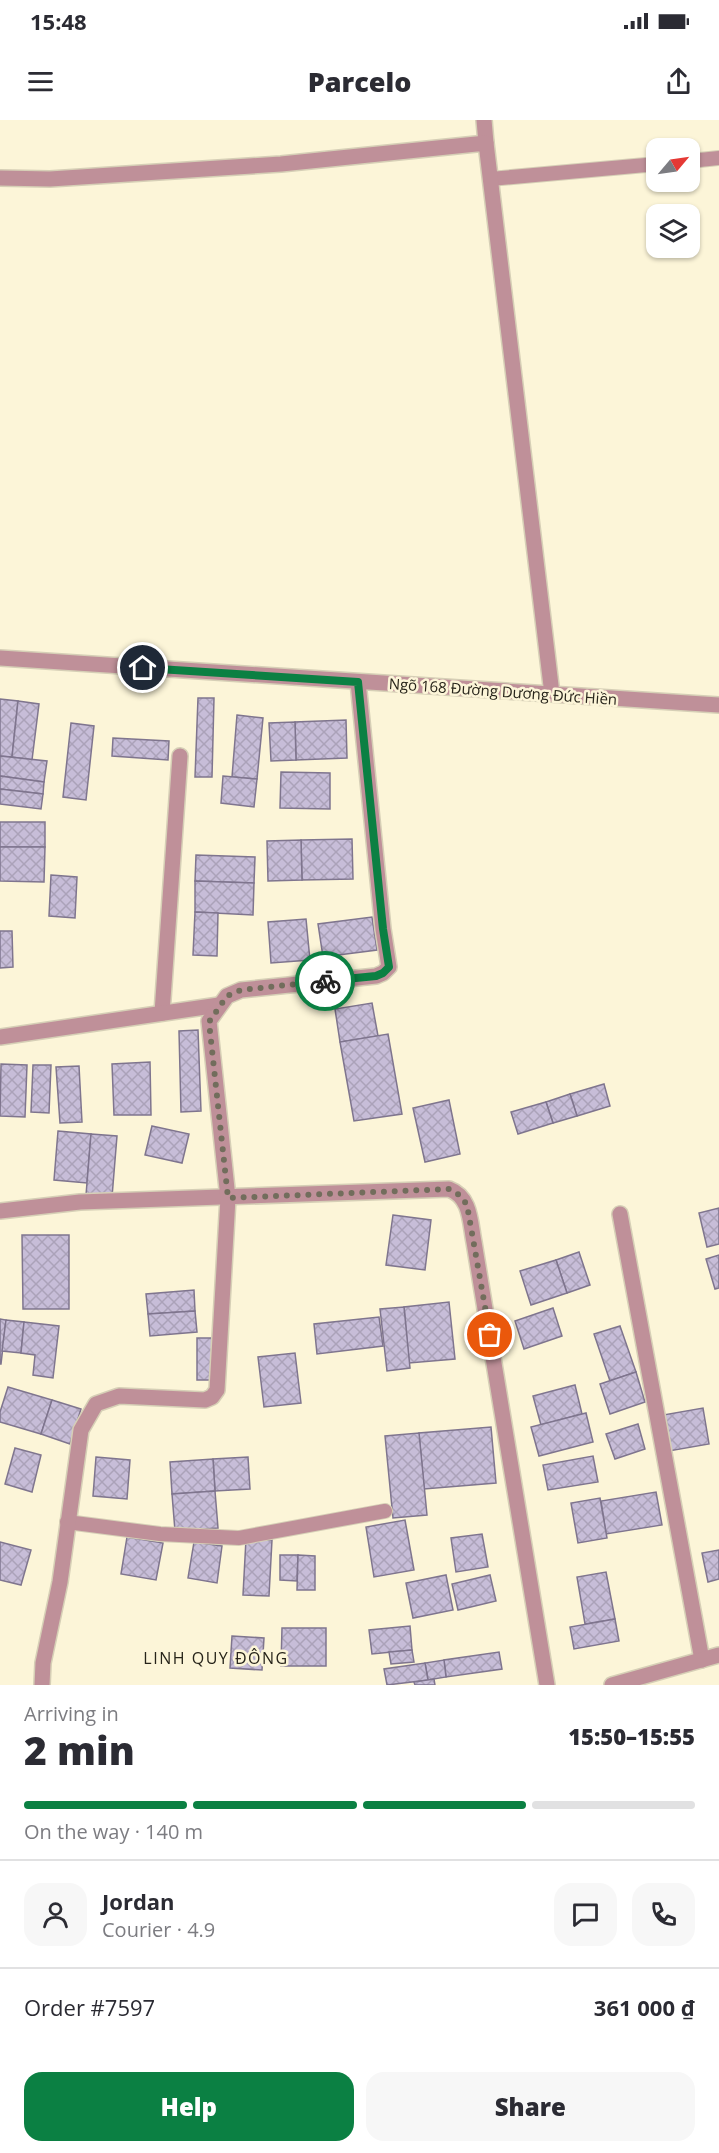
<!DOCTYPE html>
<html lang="en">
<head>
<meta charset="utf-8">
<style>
	:root { --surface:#fff; --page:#f7f7f7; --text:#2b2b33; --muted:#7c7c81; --line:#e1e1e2; --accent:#0b8043 }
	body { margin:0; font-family:"Open Sans",sans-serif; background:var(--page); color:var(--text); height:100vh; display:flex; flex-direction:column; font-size:22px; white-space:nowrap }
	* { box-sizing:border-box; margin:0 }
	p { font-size:20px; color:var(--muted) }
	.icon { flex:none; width:33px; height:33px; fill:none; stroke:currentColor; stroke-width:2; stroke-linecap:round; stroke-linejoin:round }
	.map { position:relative; height:1565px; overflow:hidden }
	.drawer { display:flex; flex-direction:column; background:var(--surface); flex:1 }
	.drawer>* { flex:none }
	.needle { width:39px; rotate:61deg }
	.controls { position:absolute; left:646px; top:18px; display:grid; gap:12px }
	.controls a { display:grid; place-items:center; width:54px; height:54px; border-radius:12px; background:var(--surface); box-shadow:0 2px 4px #0004; font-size:30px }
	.pin { position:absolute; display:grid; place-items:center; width:51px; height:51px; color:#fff; margin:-26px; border:3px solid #fff; border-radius:50%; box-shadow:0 2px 6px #0007 }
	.courier { position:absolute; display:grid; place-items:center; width:60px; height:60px; margin:-30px; border:4px solid #0b8043; border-radius:50%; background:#fff; color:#222; box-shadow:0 2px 8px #0007 }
	.summary em { font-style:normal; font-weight:800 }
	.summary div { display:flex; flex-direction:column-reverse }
	.summary { display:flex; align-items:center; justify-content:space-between; height:102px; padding:0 24px }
	h1 { font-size:39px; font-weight:800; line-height:45px }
	.bar { display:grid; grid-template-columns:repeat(4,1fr); gap:9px 6px; align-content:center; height:72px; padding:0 24px }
	.bar i { height:8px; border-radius:4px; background:var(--line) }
	.bar .on { background:var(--accent) }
	.bar p { grid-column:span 4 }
	.line { display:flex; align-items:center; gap:15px; padding:0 24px; border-top:2px solid var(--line) }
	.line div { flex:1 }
	.round { display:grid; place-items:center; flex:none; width:63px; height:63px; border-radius:18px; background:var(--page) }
	.cta { display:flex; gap:12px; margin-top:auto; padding:12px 24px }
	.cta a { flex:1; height:69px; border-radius:18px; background:var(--accent); color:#fff; font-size:24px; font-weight:800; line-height:69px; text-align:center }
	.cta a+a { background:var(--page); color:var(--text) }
	.status { display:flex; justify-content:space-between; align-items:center; height:42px; padding:0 30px; background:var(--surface); direction:ltr }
	.status svg { height:16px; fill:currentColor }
	header { display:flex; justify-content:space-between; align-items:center; height:78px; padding:0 24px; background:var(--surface); font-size:27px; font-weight:800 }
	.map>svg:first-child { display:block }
	.building { fill:url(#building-cross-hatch); stroke:#7f758e; stroke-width:1.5 }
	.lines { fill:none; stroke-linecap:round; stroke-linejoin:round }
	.lane-casing { stroke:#d6cfb6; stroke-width:16 }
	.street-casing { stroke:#d6cfb6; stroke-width:18 }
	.lane { stroke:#bf9099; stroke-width:14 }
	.street { stroke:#bf9099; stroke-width:15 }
	.done { stroke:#726d5c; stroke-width:6; stroke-dasharray:0 10.8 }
	.route { stroke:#0b8043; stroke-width:8 }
	.labels { text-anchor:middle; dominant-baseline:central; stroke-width:5; stroke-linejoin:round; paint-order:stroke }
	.street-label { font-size:15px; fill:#27241a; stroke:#fcf5d8 }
	.neighbourhood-label { font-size:16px; letter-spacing:1.5px; fill:#27241a; stroke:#fcf5d8 }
</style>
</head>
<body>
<div class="status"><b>15:48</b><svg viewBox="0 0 49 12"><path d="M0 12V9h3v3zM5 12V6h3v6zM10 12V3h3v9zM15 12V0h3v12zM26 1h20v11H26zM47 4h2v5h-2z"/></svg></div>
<header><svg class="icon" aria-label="menu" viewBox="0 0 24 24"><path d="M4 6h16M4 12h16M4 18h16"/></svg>Parcelo<svg class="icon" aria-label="share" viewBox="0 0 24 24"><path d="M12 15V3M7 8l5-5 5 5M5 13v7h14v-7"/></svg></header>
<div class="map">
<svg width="719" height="1565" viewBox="0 0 719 1565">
	<defs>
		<pattern id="building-cross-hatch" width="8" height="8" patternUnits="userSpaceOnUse" patternTransform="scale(1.5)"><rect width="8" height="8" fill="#c7bdd8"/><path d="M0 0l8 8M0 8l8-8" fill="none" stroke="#aba2b9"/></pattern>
	</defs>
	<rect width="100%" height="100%" fill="#fcf5d8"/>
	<g class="building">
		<polygon points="198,578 214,578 212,657 195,657"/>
		<polygon points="0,579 18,581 12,637 0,636"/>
		<polygon points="18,581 39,584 32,640 12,637"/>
		<polygon points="237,595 263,598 257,659 232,657"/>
		<polygon points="346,600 347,638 296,640 295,602"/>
		<polygon points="295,602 296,640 271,641 269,603"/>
		<polygon points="71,603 94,606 86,680 63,677"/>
		<polygon points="113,618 169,621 168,640 112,636"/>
		<polygon points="0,636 47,641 44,662 0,656"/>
		<polygon points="281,652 330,653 330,689 280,688"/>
		<polygon points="0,656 44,662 43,674 0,669"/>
		<polygon points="223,656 257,659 254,687 221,683"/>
		<polygon points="0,669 43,674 41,689 0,684"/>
		<rect x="0" y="702" width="45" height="25"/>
		<polygon points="352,719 353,759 302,760 301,720"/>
		<polygon points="301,720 302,760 268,761 267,721"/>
		<polygon points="0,727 45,727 44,762 0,761"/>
		<polygon points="196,735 255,737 254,763 195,761"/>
		<polygon points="51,755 77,757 75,798 49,796"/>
		<polygon points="195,761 254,763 253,795 195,792"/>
		<polygon points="195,792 218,793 217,836 193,835"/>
		<polygon points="372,797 377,830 323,837 318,804"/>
		<polygon points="306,799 310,840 271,843 268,802"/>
		<polygon points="0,811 12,811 13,847 0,848"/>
		<polygon points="372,883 378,916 340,922 335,889"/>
		<polygon points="198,910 201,991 181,992 179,911"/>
		<polygon points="388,914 402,994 354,1001 340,922"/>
		<polygon points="150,942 151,995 114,995 112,944"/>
		<polygon points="1,944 27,945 25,997 0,996"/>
		<polygon points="33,945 51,945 49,993 31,992"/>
		<polygon points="79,946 82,1002 60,1003 56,947"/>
		<polygon points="604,964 610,986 577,996 570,974"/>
		<polygon points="570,974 577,996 553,1003 546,982"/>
		<polygon points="449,980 460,1034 425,1042 413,988"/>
		<polygon points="546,982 553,1003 518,1014 511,992"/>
		<polygon points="152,1006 189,1014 182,1043 145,1035"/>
		<polygon points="58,1011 91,1014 87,1063 54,1060"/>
		<polygon points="91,1014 117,1016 112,1077 86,1075"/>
		<polygon points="719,1088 719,1124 707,1127 699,1093"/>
		<polygon points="393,1095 431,1100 425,1150 386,1145"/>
		<polygon points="22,1115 69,1115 69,1189 23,1189"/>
		<polygon points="579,1132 590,1165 567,1173 556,1140"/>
		<polygon points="719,1135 719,1168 715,1169 706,1139"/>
		<polygon points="556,1140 567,1173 531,1185 520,1151"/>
		<polygon points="194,1170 195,1191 148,1194 146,1174"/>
		<polygon points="449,1182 455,1239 409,1243 404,1187"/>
		<polygon points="404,1187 410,1248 387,1251 380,1189"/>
		<polygon points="553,1188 562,1216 524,1229 515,1201"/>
		<polygon points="195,1191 197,1212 150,1216 148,1194"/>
		<polygon points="379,1197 383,1226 317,1234 314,1204"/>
		<polygon points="0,1199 6,1200 1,1244 0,1244"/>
		<polygon points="6,1200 24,1202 21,1233 2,1231"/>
		<polygon points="24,1202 59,1206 53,1258 33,1255 35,1235 21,1233"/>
		<polygon points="620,1206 636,1252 610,1261 594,1214"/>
		<rect x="197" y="1218" width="16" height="42"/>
		<polygon points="295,1233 301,1283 264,1287 258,1237"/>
		<polygon points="636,1252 645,1282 610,1294 600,1264"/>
		<polygon points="575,1265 582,1294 541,1305 533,1276"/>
		<polygon points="8,1267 52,1280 41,1314 0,1302 0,1292"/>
		<polygon points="52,1280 81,1289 70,1324 41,1314"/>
		<polygon points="703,1288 709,1324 669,1331 663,1295"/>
		<polygon points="586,1293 593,1322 539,1336 531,1307"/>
		<polygon points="638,1304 645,1329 615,1339 606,1314"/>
		<polygon points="491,1307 496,1363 424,1369 419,1313"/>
		<polygon points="419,1313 427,1395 393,1398 385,1316"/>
		<polygon points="15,1328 41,1335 32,1372 5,1364"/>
		<polygon points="593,1336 598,1362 548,1370 543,1345"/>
		<polygon points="96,1337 130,1340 127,1379 93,1376"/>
		<polygon points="248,1337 250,1369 215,1371 213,1339"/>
		<polygon points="213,1339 215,1371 172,1374 170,1342"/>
		<polygon points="215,1371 218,1408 175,1411 172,1374"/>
		<polygon points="656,1372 662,1405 606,1414 601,1381"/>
		<polygon points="600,1378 607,1418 578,1423 571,1383"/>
		<polygon points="405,1400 414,1450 374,1457 366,1407"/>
		<polygon points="482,1414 488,1447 456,1452 451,1418"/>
		<polygon points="127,1417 163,1423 156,1460 121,1454"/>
		<polygon points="246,1419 272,1420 269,1476 243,1475"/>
		<polygon points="0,1422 31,1430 21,1465 0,1460"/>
		<polygon points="194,1422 222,1426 217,1463 188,1458"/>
		<polygon points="719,1430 719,1459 708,1462 702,1433"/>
		<polygon points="280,1435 298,1435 297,1461 280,1460"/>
		<polygon points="298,1435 315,1436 315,1470 297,1470"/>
		<polygon points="606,1452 615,1499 585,1504 577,1457"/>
		<polygon points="446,1455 453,1490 413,1498 406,1463"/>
		<polygon points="490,1455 496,1481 458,1490 452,1464"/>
		<polygon points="615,1499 619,1521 574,1529 570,1507"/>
		<polygon points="410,1506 412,1530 372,1534 369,1510"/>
		<polygon points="282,1508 326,1508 326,1546 281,1546"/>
		<polygon points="232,1516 264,1518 262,1550 230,1548"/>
		<polygon points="412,1530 414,1542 391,1544 389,1532"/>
		<polygon points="499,1532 502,1549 446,1557 444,1540"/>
		<polygon points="444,1540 446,1557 428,1560 425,1543"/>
		<polygon points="425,1543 428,1560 387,1565 384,1549"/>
		<polygon points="434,1559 435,1565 415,1565 414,1562"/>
	</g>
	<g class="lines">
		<defs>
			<g id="lane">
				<polyline points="690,41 719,38"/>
				<polyline points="490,59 657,44"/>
				<polyline points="67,1402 160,1414 239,1418 385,1391"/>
			</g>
			<g id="street">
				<polyline points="484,0 486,23"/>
				<polyline points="0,58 50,59 281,44 486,23 552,574"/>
				<polyline points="0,538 719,585"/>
				<polyline points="162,893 180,636"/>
				<polyline points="0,917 219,885"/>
				<path d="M0,1091L80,1082L449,1069C471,1077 470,1102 474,1122L547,1565"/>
				<polyline points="620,1094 702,1540"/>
				<polyline points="42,1565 43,1543 60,1462 81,1310 96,1284 119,1276 205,1280 212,1277 217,1270 228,1078 209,901 227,876 241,870 376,856 383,853 389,847 383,809 358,562"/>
				<polyline points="612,1565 719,1535"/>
			</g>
		</defs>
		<use href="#lane" class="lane-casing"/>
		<use href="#street" class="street-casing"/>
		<use href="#lane" class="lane"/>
		<use href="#street" class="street"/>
	</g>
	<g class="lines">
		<polyline class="done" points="325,861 241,870 227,876 209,902 228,1078 449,1069 461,1076 467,1085 490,1215"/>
		<polyline class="route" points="143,548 358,562 383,809 389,847 383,853 376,856 325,861"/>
	</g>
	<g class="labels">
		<g class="street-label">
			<text transform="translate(503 571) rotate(4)">Ngõ 168 Đường Dương Đức Hiền</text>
		</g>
		<g class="neighbourhood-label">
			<text x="216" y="1538">LINH QUY ĐÔNG</text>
		</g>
	</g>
</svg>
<div class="controls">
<a><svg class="needle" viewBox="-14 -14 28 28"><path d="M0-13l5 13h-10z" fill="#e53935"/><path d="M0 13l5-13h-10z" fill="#7c7c81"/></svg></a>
<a><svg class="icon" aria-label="layers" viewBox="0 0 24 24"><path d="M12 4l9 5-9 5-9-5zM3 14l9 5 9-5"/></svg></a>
</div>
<div class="pin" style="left:490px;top:1215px;background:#ea580c"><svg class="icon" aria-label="bag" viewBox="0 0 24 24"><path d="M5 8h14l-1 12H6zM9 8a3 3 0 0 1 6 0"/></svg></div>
<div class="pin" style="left:143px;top:548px;background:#1f2937"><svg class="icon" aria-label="home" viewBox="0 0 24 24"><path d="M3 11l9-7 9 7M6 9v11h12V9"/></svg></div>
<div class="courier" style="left:325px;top:861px"><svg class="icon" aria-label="bike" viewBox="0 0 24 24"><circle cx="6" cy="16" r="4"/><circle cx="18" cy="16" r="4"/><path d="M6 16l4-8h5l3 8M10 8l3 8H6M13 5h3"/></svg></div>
</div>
<section class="drawer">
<div class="summary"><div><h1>2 min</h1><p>Arriving in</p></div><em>15:50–15:55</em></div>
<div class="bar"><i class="on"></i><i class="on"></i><i class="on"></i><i></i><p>On the way · 140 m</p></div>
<div class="line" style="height:108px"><a class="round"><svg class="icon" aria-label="person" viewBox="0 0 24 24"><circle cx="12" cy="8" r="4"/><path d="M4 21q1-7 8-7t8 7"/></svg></a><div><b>Jordan</b><p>Courier · 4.9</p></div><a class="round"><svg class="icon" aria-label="chat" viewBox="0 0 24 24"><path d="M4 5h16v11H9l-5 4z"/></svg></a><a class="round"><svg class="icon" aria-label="phone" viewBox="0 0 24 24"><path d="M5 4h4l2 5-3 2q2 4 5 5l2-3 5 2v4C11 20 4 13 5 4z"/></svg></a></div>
<div class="line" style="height:78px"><div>Order #7597</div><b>361 000 ₫</b></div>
<div class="cta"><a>Help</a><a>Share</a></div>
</section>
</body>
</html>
